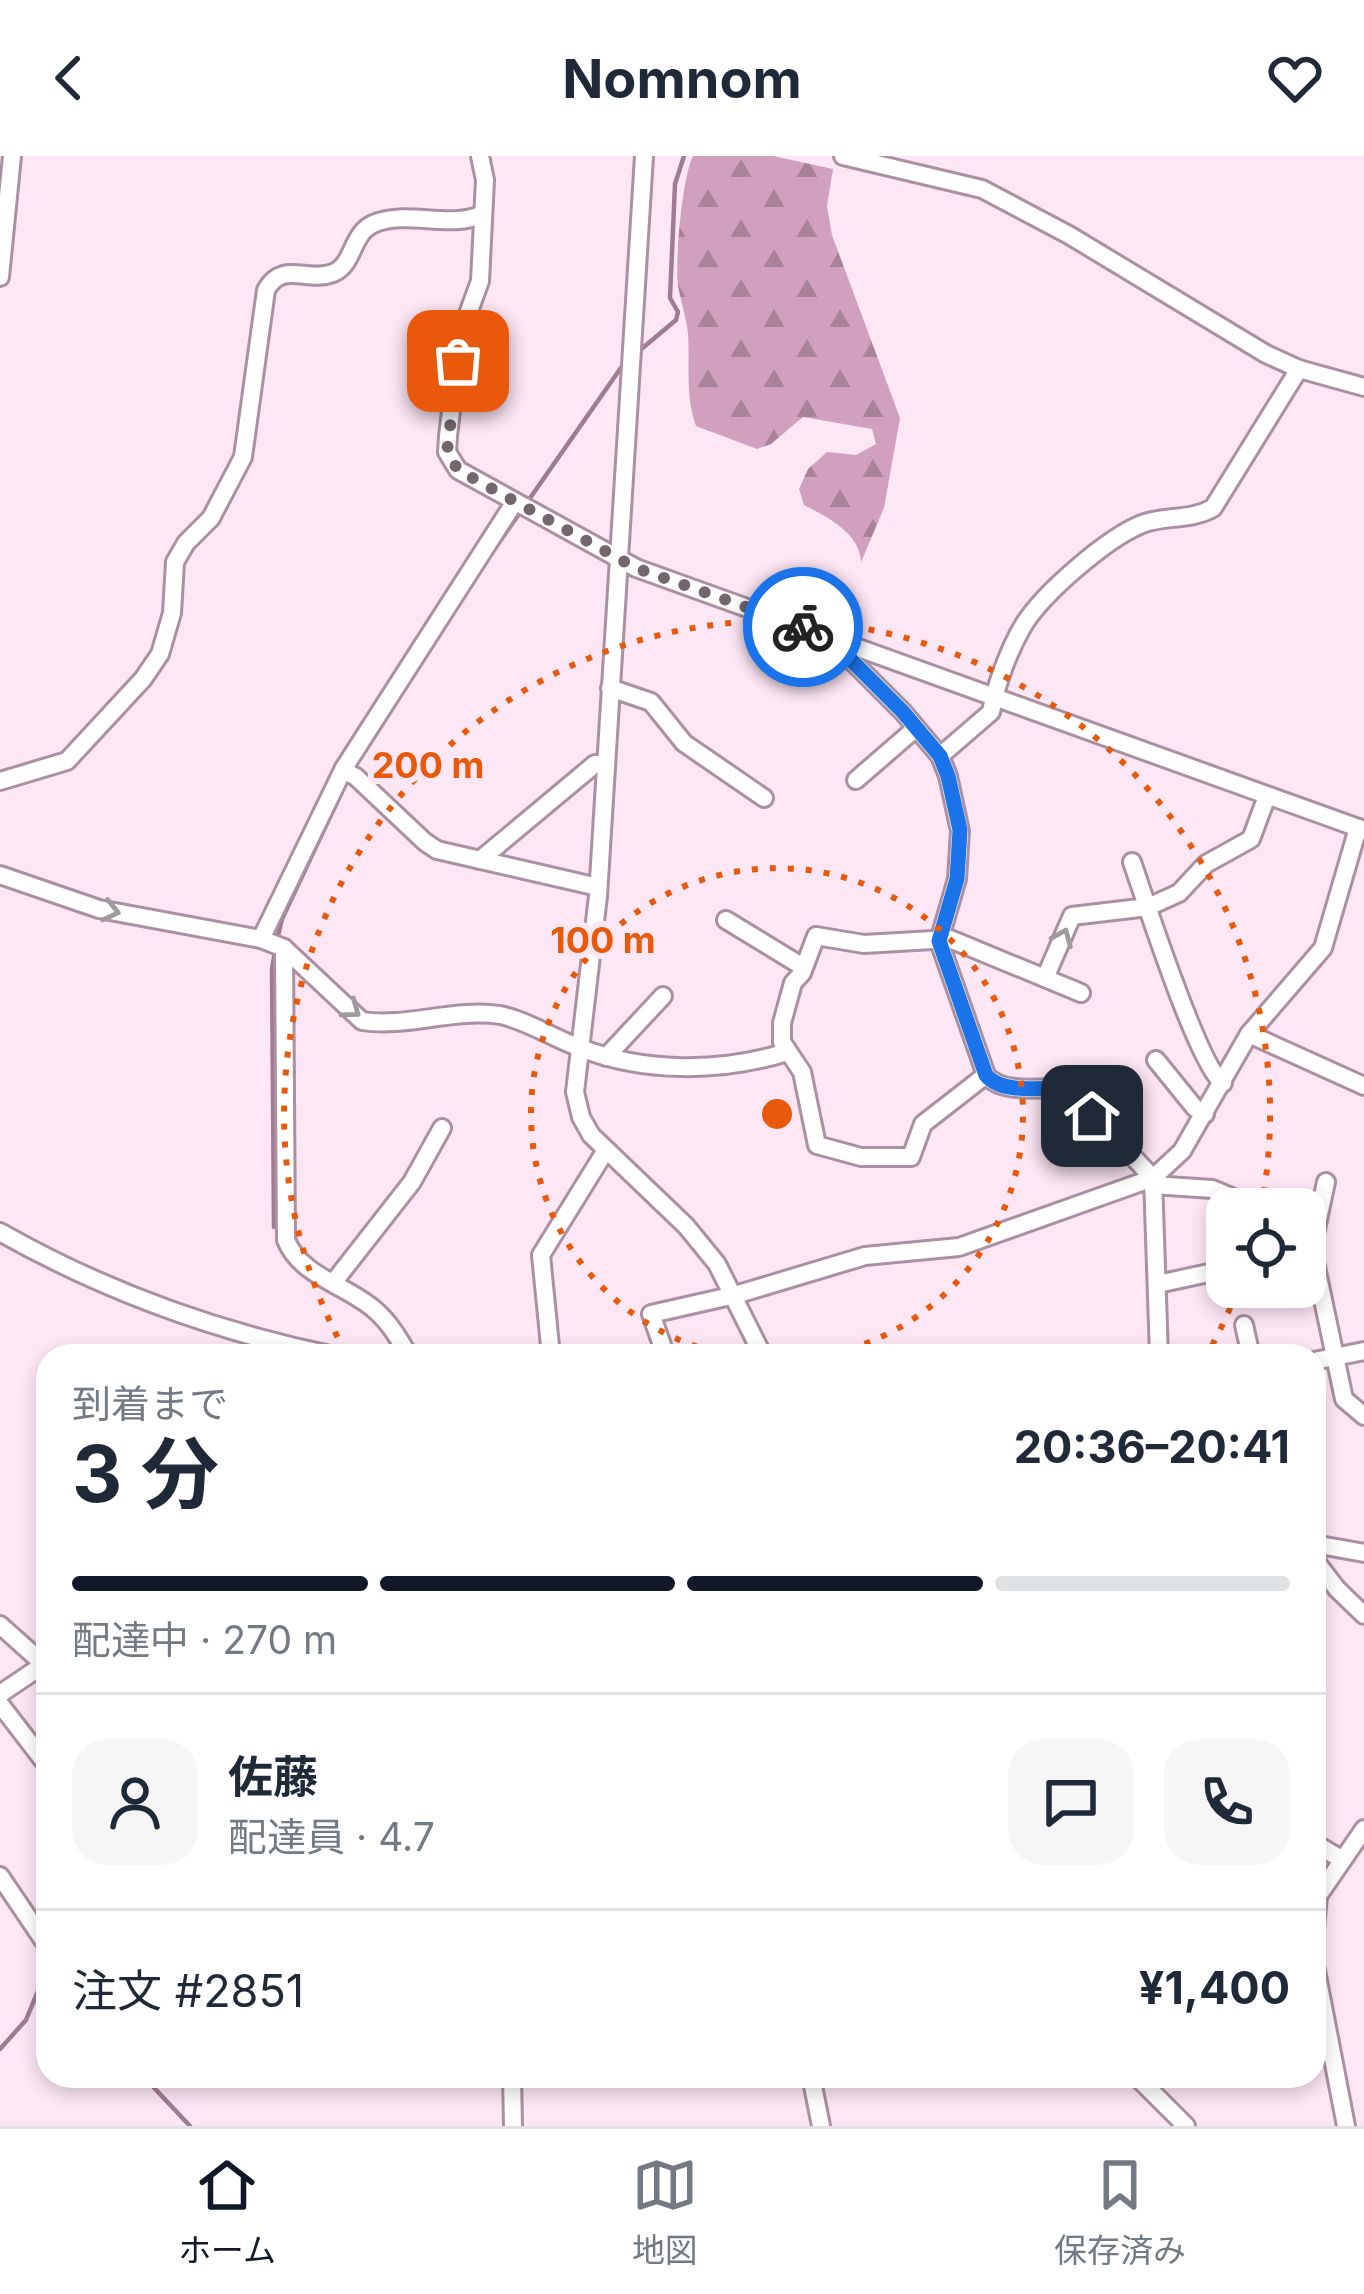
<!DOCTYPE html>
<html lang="ja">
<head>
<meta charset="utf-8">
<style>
	:root { --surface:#fff; --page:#f6f6f7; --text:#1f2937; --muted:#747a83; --line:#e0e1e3; --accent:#111827 }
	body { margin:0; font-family:Inter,"Noto Sans JP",sans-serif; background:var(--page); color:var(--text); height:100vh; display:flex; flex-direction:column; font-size:45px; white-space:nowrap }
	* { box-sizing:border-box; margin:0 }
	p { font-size:39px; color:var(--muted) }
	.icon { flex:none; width:66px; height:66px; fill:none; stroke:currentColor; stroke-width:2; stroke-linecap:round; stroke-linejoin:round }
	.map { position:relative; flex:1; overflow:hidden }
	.drawer { position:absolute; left:36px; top:1188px; width:1290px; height:744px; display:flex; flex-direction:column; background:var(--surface); border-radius:36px; box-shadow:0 6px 18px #0003 }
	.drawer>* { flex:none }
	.buttons { position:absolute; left:1206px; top:1032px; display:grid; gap:24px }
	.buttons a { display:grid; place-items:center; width:120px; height:120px; border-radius:24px; background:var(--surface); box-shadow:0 6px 18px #0003; font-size:60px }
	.pin { position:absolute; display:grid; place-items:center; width:102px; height:102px; color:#fff; margin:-51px; border-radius:24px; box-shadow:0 6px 18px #0006 }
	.courier { position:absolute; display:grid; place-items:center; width:120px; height:120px; margin:-60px; border:9px solid #1a73e8; border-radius:50%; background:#fff; color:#222; box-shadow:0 3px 15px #0007 }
	.headline em { font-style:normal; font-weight:700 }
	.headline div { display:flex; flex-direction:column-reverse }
	.headline { display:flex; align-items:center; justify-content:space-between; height:204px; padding:0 36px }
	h1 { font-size:78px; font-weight:700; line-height:90px }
	.bar { display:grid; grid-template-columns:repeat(4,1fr); gap:18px 12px; align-content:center; height:144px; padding:0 36px }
	.bar i { height:15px; border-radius:9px; background:var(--line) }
	.bar .active { background:var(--accent) }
	.bar p { grid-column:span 4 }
	.line { display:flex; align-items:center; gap:30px; padding:0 36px; border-top:3px solid var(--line) }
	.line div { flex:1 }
	.round { display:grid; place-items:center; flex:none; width:126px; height:126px; border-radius:36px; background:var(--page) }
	header { display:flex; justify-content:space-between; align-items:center; height:156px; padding:0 36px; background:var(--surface); font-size:54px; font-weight:700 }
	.dock { display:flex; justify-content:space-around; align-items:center; height:168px; border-top:3px solid var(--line); background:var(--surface); font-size:33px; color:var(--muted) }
	.dock a { display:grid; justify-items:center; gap:6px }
	.dock .active { color:var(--accent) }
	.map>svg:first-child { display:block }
	.forest { fill:url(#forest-firs) }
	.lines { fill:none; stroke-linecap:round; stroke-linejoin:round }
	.stream { stroke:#a07c92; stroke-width:4.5 }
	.minor-casing { stroke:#aa90a0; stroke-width:22 }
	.minor { stroke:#fff; stroke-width:16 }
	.oneway { stroke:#9f9b9d }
	.done { stroke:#74666e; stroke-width:12; stroke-dasharray:0 21.6 }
	.route { stroke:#1a73e8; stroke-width:15 }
	.ring { fill:none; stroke:#e8590c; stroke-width:6; stroke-dasharray:6 12 }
	.centre { fill:#e8590c; stroke:#fee7f5; stroke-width:6 }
	.ring-label { font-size:36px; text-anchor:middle; font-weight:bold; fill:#e8590c; stroke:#fee7f5; stroke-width:12; stroke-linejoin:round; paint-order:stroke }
</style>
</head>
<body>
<header><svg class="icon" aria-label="back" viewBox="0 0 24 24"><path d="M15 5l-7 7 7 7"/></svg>Nomnom<svg class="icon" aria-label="heart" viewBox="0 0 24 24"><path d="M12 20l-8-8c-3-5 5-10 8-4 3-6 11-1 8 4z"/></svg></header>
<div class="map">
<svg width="1364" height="1970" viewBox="0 0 1364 1970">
	<defs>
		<pattern id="forest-firs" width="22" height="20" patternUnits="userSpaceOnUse" patternTransform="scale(3)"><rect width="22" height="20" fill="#d0a0be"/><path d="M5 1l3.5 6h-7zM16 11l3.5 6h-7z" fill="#a9829a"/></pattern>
	</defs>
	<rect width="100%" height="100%" fill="#fee7f5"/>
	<path class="forest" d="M693,0H773L833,13L827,50L832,79L900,262L884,352L861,406C860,377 827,361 804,349L799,333L808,313L827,296L856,299L876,288L872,273L803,261L771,288L757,293L696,270C685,240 690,208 688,177C686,161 681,146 678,130C675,105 682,21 693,0Z"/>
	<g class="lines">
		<g class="stream">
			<polyline points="639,195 676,164 678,156 670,142 675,28 684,0"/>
			<polyline points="491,398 625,206"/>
			<polyline points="277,784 282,763 337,646"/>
			<polyline points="274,1071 272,813 275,795"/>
			<polyline points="0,1893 26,1864 42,1825 48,1820"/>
			<polyline points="143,1920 190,1970"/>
		</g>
		<defs>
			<g id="minor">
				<polyline points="480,0 485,24 480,125 460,180 448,280 447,296 458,314 636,412 1364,674"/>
				<polyline points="644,0 598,740 575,936 581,961 591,979 686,1070 717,1108 763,1200"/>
				<polyline points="843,0 982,33 1069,79 1266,198 1299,213 1364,231"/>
				<polyline points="0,121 12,0"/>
				<path d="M847,486L849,502L903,556L940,600L948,620L960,675L957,723L939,785L986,919C1002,939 1043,931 1068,932L1153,1022L1159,1200"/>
				<polyline points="610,532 651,546 684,587 764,642"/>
				<path d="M940,600L991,556C996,528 1009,494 1023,470C1042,438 1107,382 1142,368C1165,359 1190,365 1213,352L1299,213"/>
				<polyline points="343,614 356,621 425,686 437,694 598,731"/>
				<polyline points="856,624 916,572"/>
				<path d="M0,625L67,605L143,523L160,498L172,457L175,406L186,387L211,362L243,301L266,134C283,104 307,127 333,117C354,109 351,78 373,68C407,53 449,74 483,58"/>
				<polyline points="480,704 595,608 606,608"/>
				<path d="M1132,706C1145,743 1199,912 1223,927"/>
				<path d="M0,719L99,753L261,783L284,792L362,865C407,872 454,852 500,859C526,864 553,882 578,891C643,917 720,917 787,896"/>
				<polyline points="726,764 803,811"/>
				<polyline points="261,783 344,612 514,347"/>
				<path d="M284,792L286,1084C301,1121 347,1129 375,1154C390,1167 399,1183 409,1200"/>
				<polyline points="1045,822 1072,760 1148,751 1179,737 1206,708 1251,683 1267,640"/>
				<polyline points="1249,878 1364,930"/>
				<polyline points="606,901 663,840"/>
				<polyline points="1156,904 1195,952 1205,958"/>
				<polyline points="986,919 923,968 911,1001 861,1001 817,989 802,916 782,886 782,867 793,827 802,817 816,780 864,788 950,783 1081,837"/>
				<polyline points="1326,1026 1312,1092 1344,1243 1364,1260"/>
				<polyline points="1153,1029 1212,1033 1236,1043"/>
				<path d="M0,1076C104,1135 218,1176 335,1200"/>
				<polyline points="333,1127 412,1026 442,972"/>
				<polyline points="1158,1128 1227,1113"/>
				<polyline points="1244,1169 1251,1200"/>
				<polyline points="662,1189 651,1158 735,1139 865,1100 959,1091 1153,1022 1182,995 1249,878 1323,792 1358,672"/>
				<polyline points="551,1200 541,1099 606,994"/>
				<polyline points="1314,1205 1364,1195"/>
				<polyline points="1314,1388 1364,1397"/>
				<polyline points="1314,1403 1337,1433 1364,1459"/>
				<polyline points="0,1469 48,1512"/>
				<polyline points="0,1538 43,1509"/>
				<polyline points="0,1548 43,1604"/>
				<polyline points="1314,1687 1341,1703"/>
				<polyline points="0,1720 48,1791"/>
				<polyline points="1314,1783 1318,1740 1364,1673"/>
				<polyline points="1314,1804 1346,1970"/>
				<polyline points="512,1920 513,1970"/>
				<polyline points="811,1920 821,1970"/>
				<polyline points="1136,1920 1186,1970"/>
			</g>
		</defs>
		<use href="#minor" class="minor-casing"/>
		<use href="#minor" class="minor"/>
	</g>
	<defs><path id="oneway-chevron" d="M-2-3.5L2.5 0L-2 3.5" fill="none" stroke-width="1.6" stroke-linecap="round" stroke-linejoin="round" transform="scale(3)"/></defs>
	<g class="oneway">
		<use href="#oneway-chevron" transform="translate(111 755) rotate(13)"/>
		<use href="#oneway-chevron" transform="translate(1063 781) rotate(-67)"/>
		<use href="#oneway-chevron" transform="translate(352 854) rotate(36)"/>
	</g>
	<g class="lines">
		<polyline class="done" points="458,205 447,296 458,314 636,412 803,471"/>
		<path class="route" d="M803,471L847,486L849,502L903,556L940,600L948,620L960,674L957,723L939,785L986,919C1002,939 1044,931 1068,932L1092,960"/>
	</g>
	<g class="ring">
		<path d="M732 1200A246 246 0 1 1 822 1200"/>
		<path d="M1237 1135A493 493 0 0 1 1208 1197M346 1197A493 493 0 1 1 1261 1052"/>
	</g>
	<circle cx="777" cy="958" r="18" class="centre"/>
	<g class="ring-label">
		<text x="428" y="622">200 m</text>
		<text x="603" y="797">100 m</text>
	</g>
</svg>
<div class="buttons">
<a><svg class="icon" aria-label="locate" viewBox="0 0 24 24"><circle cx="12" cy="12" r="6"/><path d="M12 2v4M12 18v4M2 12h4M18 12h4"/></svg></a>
</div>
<div class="pin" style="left:458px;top:205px;background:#ea580c"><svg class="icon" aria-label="bag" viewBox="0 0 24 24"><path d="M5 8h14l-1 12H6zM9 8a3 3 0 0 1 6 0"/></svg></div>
<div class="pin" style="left:1092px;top:960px;background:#1f2937"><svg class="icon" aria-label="home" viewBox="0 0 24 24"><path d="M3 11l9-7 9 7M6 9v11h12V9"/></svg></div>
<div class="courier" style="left:803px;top:471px"><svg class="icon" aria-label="bike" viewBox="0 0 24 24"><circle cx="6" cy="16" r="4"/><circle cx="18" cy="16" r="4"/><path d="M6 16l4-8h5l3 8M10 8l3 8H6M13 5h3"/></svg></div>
<section class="drawer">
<div class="headline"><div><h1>3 分</h1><p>到着まで</p></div><em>20:36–20:41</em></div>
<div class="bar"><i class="active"></i><i class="active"></i><i class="active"></i><i></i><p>配達中 · 270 m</p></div>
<div class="line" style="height:216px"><a class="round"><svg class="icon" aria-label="person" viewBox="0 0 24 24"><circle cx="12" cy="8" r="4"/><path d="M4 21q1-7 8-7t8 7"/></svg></a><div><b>佐藤</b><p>配達員 · 4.7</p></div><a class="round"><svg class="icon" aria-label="chat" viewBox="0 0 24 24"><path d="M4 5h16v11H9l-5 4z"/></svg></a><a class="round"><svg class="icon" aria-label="phone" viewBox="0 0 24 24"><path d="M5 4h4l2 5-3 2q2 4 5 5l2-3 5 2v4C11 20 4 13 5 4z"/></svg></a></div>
<div class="line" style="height:156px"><div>注文 #2851</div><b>¥1,400</b></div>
</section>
</div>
<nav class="dock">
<a class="active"><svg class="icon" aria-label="home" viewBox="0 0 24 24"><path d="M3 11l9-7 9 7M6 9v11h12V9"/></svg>ホーム</a>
<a><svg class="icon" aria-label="map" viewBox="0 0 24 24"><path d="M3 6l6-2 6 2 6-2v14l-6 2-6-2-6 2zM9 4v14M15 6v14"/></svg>地図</a>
<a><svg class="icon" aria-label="saved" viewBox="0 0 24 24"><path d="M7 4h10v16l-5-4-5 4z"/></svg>保存済み</a>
</nav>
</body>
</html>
